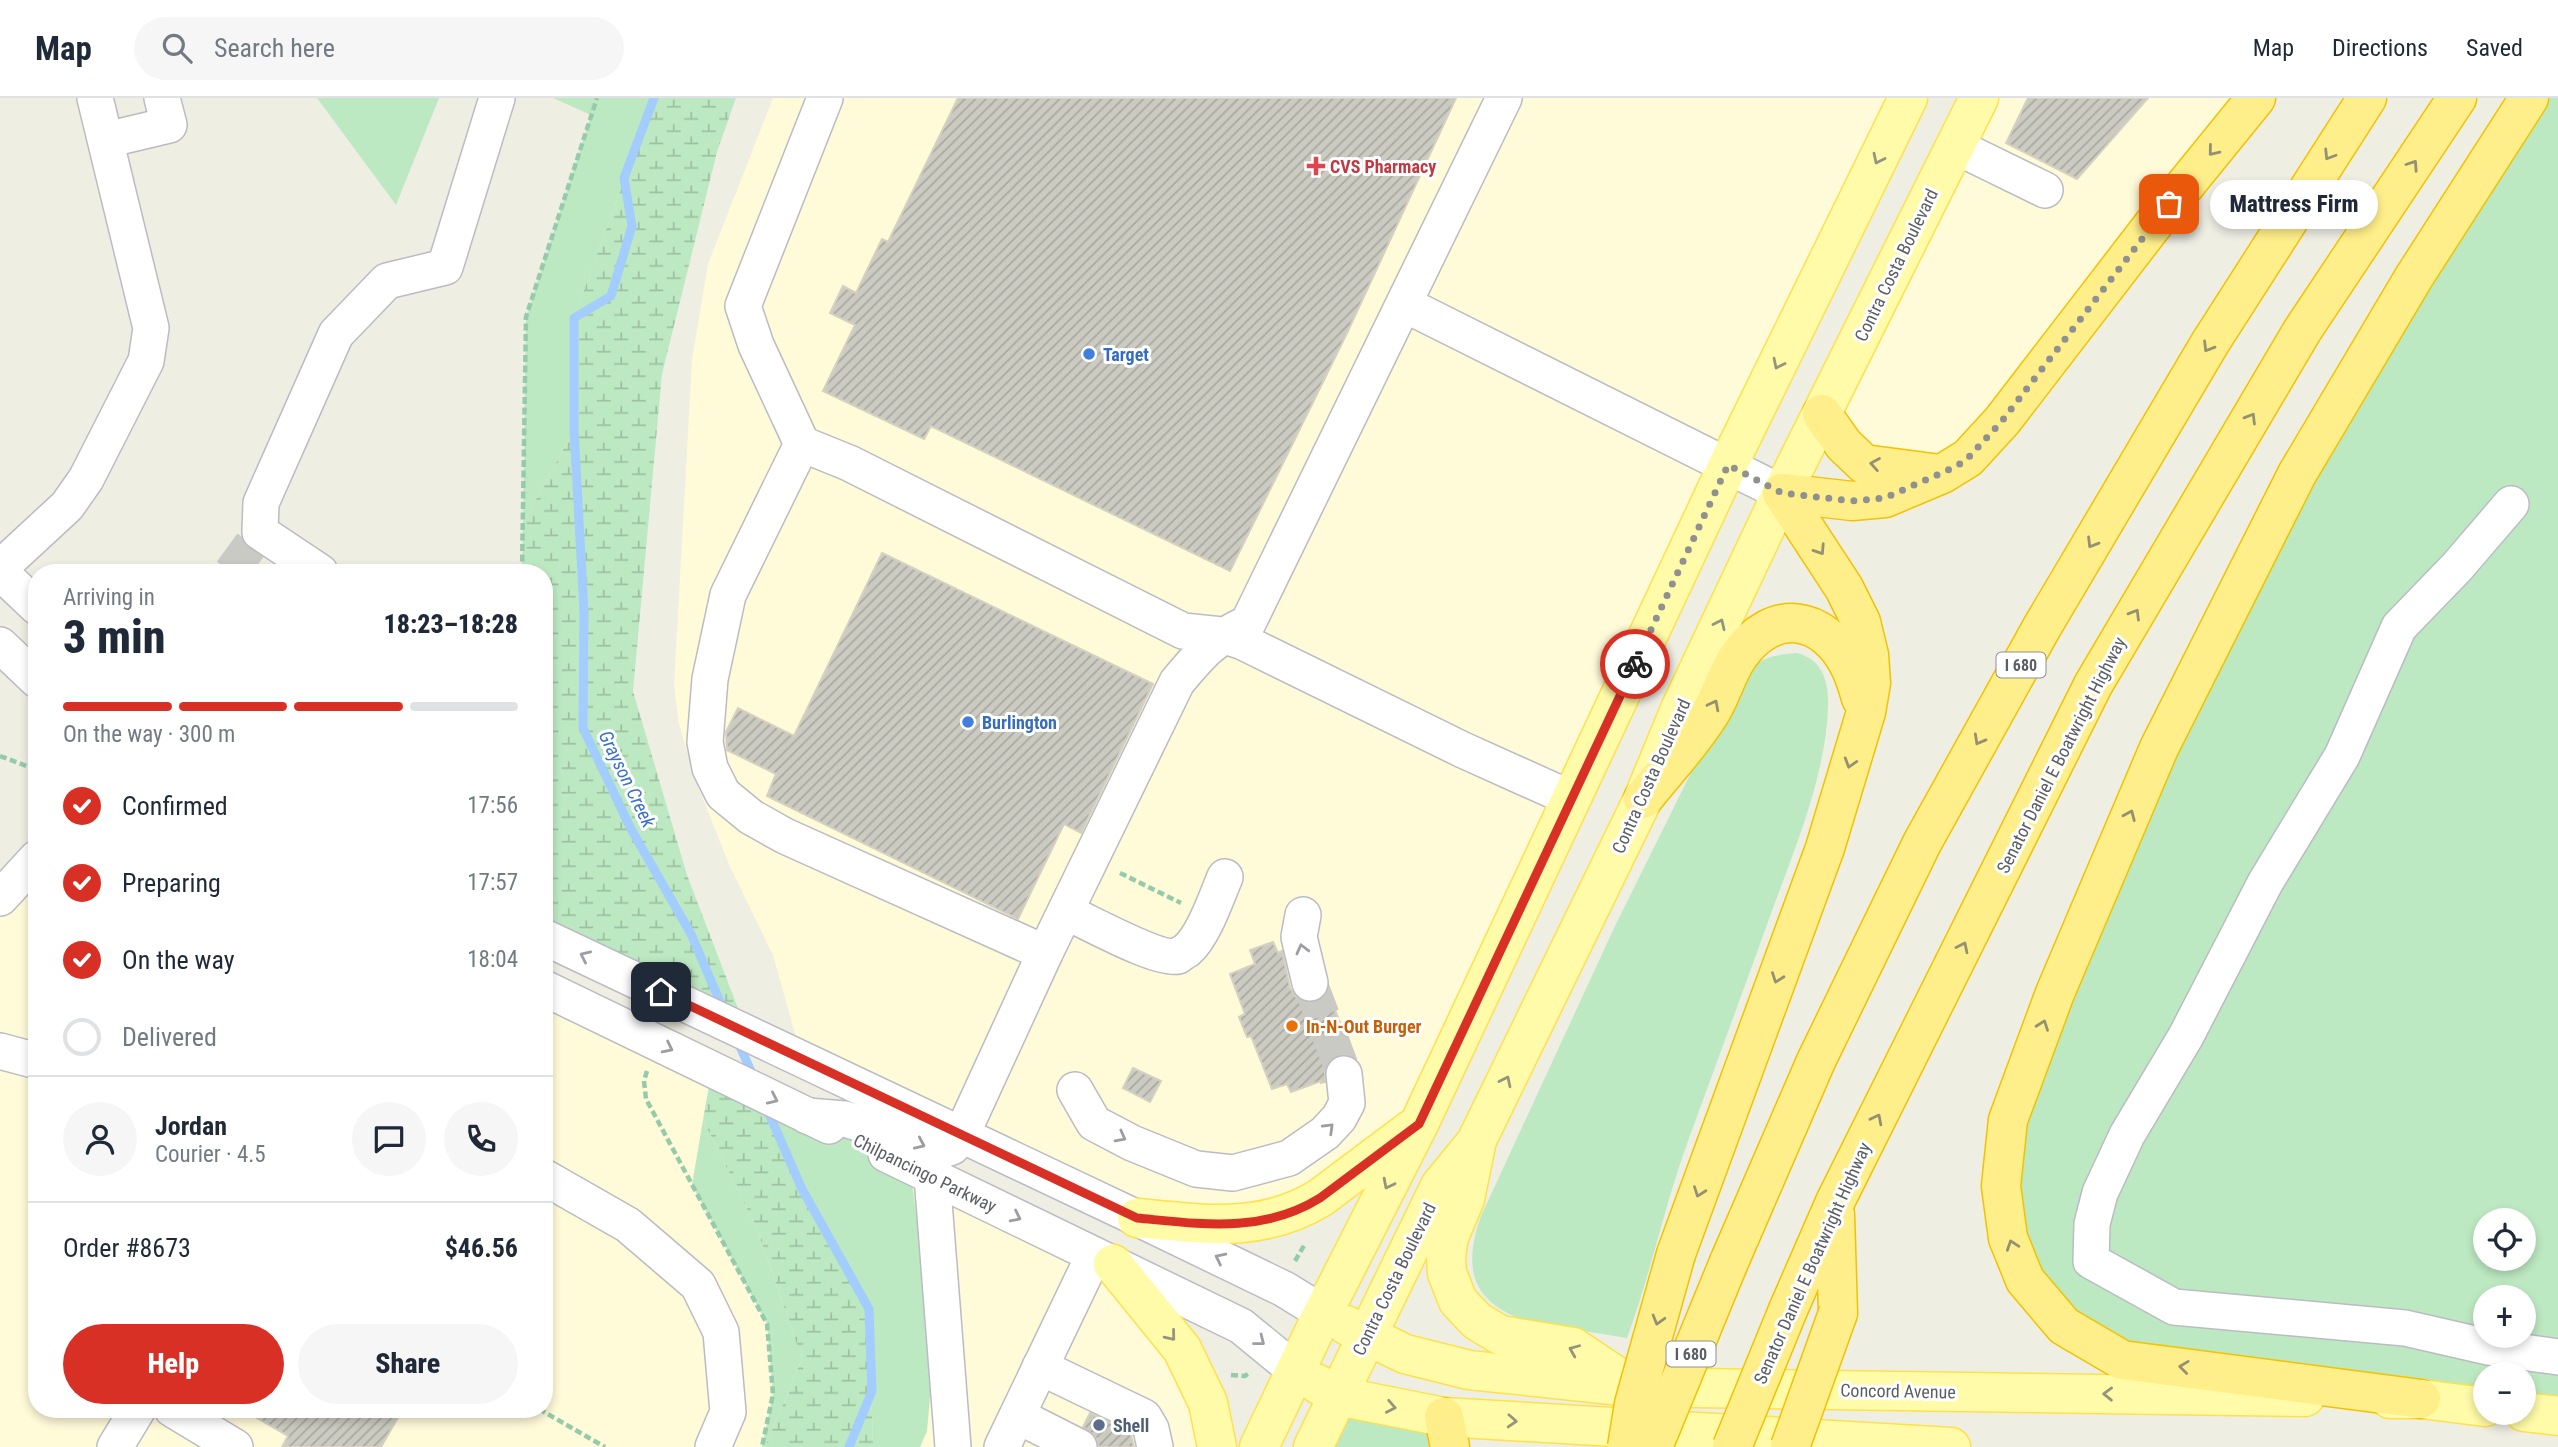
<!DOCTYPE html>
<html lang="en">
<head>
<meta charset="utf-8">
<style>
	:root { --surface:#fff; --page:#f6f6f7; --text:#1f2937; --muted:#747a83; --line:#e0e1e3; --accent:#d93025 }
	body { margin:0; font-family:"Roboto Condensed",sans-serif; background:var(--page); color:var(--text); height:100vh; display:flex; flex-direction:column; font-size:26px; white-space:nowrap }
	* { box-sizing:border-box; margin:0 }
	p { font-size:23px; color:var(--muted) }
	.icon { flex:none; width:38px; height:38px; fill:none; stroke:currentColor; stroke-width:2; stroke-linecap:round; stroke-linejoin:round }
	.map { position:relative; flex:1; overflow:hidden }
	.sheet { position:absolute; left:28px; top:466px; width:525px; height:854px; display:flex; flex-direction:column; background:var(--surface); border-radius:28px; box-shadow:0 4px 10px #0003 }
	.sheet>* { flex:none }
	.buttons { position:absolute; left:2473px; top:1110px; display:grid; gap:14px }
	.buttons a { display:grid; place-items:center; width:63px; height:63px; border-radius:50%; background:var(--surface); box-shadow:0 4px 10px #0003; font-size:35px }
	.pin { position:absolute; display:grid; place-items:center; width:60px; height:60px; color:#fff; margin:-30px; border-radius:14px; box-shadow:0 4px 10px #0006 }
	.courier { position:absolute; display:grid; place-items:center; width:70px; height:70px; margin:-35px; border:5px solid #d93025; border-radius:50%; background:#fff; color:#222; box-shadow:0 2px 9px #0007 }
	.bubble { position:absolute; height:49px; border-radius:24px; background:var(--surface); box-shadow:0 4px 10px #0003; font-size:23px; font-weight:800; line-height:49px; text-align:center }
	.summary em { font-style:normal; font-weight:800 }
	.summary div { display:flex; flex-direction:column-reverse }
	.summary { display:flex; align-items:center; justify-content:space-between; height:119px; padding:0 35px }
	h1 { font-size:46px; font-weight:800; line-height:52px }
	.bar { display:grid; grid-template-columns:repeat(4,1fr); gap:10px 7px; align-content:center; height:84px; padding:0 35px }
	.bar i { height:9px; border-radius:5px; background:var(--line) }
	.bar .current { background:var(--accent) }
	.bar p { grid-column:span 4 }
	.line { display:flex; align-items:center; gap:18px; padding:0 35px; border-top:2px solid var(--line) }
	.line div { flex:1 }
	.round { display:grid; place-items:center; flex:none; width:74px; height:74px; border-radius:37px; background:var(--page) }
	ol { padding:0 35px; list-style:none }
	li { display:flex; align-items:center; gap:21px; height:77px }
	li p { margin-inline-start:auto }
	li .icon { padding:7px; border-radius:50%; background:var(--accent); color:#fff; stroke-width:4 }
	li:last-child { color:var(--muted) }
	li i { width:38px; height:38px; border:4px solid var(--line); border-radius:50% }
	.button { display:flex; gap:14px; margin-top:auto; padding:14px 35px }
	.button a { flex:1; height:80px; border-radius:42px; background:var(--accent); color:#fff; font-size:28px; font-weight:800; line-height:80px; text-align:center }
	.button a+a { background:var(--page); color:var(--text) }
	header { display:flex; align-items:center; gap:42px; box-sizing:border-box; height:98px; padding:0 35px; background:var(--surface); border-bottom:2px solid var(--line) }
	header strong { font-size:33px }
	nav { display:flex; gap:38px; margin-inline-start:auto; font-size:24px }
	.search { width:490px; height:63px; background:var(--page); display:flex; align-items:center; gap:18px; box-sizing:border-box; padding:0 24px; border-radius:38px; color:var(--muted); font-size:26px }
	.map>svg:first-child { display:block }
	.commercial { fill:#fffad8 }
	.grass { fill:#bde9c2; fill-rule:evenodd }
	.wetland { fill:url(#wetland-marsh) }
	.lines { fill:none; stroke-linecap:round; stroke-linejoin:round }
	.stream { stroke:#a3ccff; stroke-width:9 }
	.building { fill:url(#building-hatch); stroke:#d4d1c0; stroke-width:2 }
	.minor-tunnel { stroke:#cacac4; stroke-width:35; stroke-dasharray:35 18; stroke-linecap:butt }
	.minor-casing { stroke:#bbbcc3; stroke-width:38 }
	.major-casing { stroke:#fee14d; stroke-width:41 }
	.highway-casing { stroke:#f2c200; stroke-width:41 }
	.path { stroke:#95caab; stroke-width:4.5; stroke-dasharray:7 3.5; stroke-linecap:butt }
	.minor { stroke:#fff; stroke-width:35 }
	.major { stroke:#fffba8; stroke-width:38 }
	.highway { stroke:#ffef8a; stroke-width:38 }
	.highway-bridge-casing { stroke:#f2c200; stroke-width:41; stroke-linecap:butt }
	.highway-bridge { stroke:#ffef8a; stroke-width:38 }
	.oneway { stroke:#949172 }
	.oneway2 { stroke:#94957c }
	.oneway3 { stroke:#9d9ea3 }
	.done { stroke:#8f9091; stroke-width:7; stroke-dasharray:0 12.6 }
	.route { stroke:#d93025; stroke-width:9 }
	.health-dot { fill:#e0444e; stroke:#fff; stroke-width:2.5 }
	.shop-dot { fill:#3f7fe0; stroke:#fff; stroke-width:2.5 }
	.food-dot { fill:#e8710a; stroke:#fff; stroke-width:2.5 }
	.service-dot { fill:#5c6f8a; stroke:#fff; stroke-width:2.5 }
	.labels { text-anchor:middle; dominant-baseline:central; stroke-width:6; stroke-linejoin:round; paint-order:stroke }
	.shield { fill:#fff; stroke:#8c8e93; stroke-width:2 }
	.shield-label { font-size:16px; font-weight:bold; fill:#5b5e65 }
	.health-label { font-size:18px; font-weight:bold; fill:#be3a42; stroke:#fff; text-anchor:start }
	.street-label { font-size:18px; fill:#5b5e65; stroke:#fff }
	.shop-label { font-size:18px; font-weight:bold; fill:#366cbe; stroke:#fff; text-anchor:start }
	.food-label { font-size:18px; font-weight:bold; fill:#c56008; stroke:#fff; text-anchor:start }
	.service-label { font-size:18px; font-weight:bold; fill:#4e5e75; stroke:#fff; text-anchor:start }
	.water-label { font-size:19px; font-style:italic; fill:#3a71ce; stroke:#fff }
</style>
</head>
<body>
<header>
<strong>Map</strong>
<div class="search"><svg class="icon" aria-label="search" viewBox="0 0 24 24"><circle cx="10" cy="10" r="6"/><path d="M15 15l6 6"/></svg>Search here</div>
<nav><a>Map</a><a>Directions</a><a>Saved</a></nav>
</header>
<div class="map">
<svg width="2558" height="1349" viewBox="0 0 2558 1349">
	<defs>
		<pattern id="wetland-marsh" width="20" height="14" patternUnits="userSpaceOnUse" patternTransform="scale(1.75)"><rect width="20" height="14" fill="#bde9c2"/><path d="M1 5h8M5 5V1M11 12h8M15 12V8" fill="none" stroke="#9dc0a1"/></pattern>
		<pattern id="building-hatch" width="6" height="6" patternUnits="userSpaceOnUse" patternTransform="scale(1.75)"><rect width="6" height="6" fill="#cccbc2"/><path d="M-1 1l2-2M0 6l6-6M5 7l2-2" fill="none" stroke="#a9a8a1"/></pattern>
	</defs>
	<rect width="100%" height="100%" fill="#efeee3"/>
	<g class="commercial">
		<polygon points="773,0 1908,0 1419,1026 1320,1100 1137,1120 802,961 773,857 730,769 696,683 679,626 674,587 692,262 708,166"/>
		<polygon points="1979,0 2256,0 1968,360 1864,366 1822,316"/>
		<polygon points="37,760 37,1311 544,1311 544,890 712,971 692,1087 767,1226 773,1296 762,1349 0,1349 0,800"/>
		<polygon points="910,1068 1113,1166 1217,1349 920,1349 927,1333"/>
	</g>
	<g class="grass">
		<polygon points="317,0 439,0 396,107"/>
		<polygon points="553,0 654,0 574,220 574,332 523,425 526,219 591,17"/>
		<path d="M2529,0H2558V1318L2524,1314V1276H2485V1309L2122,1262L2008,1140L2001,1088L2159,650ZM2485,1122H2524V1160H2485ZM2485,1199H2524V1237H2485Z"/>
		<path d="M1796,555C1821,560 1829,582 1828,607C1827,673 1796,748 1773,810C1745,888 1716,966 1688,1043C1664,1109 1651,1175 1627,1240L1529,1224C1472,1205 1462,1172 1481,1118L1615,828L1733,590C1755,564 1761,558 1796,555Z"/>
		<polygon points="762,996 910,1068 934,1254 927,1333 920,1349 873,1349 869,1211 802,1091"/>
		<polygon points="703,1022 757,1131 802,1261 765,1349 762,1349 773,1296 767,1226 692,1087"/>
		<polygon points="1338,1298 1444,1319 1450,1349 1313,1349"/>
	</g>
	<g class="wetland">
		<polygon points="654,0 736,0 717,54 662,276 633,593 687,777 747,934 544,839 544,474 522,474 523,425 574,332 574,220"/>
		<polygon points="712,971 762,996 802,1091 869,1211 873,1349 765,1349 802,1261 757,1131 703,1022"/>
	</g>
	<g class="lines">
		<g class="stream">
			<polyline points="654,0 624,80 632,128 611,198 574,220 574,332 584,513 583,630 631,731 691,836 724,913"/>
			<polyline points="737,942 754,980"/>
			<polyline points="766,1009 802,1091 869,1211 872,1293 849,1349"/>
		</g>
	</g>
	<g class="building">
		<polygon points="958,0 1456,0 1347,235 1230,473 931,328 924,341 823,293 855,227 830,215 843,188 856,195 882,141 888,144"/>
		<polygon points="2028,0 2148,0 2077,81 2006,45"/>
		<polygon points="882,455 1153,586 1081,735 1064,726 1018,821 767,698 776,676 727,652 726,634 738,610 794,638"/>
		<polygon points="1273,844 1278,855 1282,853 1290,890 1296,899 1305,904 1314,905 1323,900 1328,894 1353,958 1343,956 1333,959 1325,968 1325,984 1321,985 1321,983 1291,994 1287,986 1272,991 1251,938 1247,939 1239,919 1245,916 1230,876 1255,866 1250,852"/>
		<polygon points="1133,970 1161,983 1150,1004 1123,990"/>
		<polygon points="241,1311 403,1311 381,1349 282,1349 288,1338"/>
		<polygon points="1090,1315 1130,1334 1134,1349 1099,1349 1095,1338 1083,1329"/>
	</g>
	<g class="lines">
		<g class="minor-tunnel">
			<polyline points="231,474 260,434"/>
			<polyline points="1310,885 1344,976"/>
		</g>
		<defs>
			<g id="minor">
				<polyline points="825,0 743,208 756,247 802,346 849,365 1183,533 1222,537 1243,544 1463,652 1572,701"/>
				<polyline points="106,42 169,27 162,0"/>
				<polyline points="1955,48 2045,92"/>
				<polyline points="1404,206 1782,395"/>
				<polyline points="802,346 728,497 710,581 705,644 710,670 723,696 751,719 785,738 1045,855"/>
				<polyline points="2511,406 2457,469 2399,529 2342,658 2265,785 2186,938 2127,1037 2100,1095 2092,1126 2091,1163 2174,1209 2405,1230 2488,1249 2558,1259"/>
				<polyline points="0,470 67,408 86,381 146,263 151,230 95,0"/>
				<polyline points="0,474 37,509"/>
				<polyline points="320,474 260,434 261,405 336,236 387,183 445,169 497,0"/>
				<polyline points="0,547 37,582"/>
				<polyline points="0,800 37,760"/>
				<path d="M1066,814C1087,823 1158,863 1178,858C1178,858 1186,852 1187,852C1204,837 1216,800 1225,779"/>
				<polyline points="1303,817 1299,839 1310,885"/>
				<polyline points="544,839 1137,1120 1284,1191 1323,1215"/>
				<polyline points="544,890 829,1028"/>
				<polyline points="0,953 37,963"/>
				<polyline points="1075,992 1094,1025 1132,1045 1196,1071 1233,1075 1289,1060 1325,1035 1339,1020 1347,1005 1344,976"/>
				<path d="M807,1018L845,1021L901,1038L937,1054L952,1049L961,1038L1045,855L1177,584C1202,554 1212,542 1248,525L1504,0"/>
				<polyline points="886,1056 1241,1228 1296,1273"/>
				<polyline points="932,1078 953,1349"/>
				<polyline points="544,1079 628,1127 698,1187 721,1234 728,1314 713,1349"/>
				<polyline points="1040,1269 1144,1319 1151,1331 1155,1349"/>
				<polyline points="172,1311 235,1349"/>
				<polyline points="1018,1318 1079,1349"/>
				<polyline points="115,1349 138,1311"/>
				<polyline points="1002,1349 1094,1157"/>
			</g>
			<g id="major">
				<polyline points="1476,1047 1465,1101 1449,1139 1446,1158 1447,1175 1458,1203 1477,1223 1500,1237 1573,1249 1627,1285"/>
				<path d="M1137,1120C1203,1126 1261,1136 1320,1100L1412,1031"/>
				<polyline points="1113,1166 1182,1251 1208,1305 1217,1349"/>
				<polyline points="1346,1227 1405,1256 1469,1272 1631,1289 2305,1299"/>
				<polyline points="1316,1285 1338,1298 1444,1319 1951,1349"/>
				<polyline points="2390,1301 2421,1301 2485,1309"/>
				<polyline points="2524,1314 2558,1318"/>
				<polyline points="1259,1349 1323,1215 1419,1026 1728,367 1908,0"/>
				<polyline points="1313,1349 1440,1088 1476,1044 1643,701 1681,609 1782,395 1979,0"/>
			</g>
			<g id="highway">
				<polyline points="1822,316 1844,347 1864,366 1940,376"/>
				<polyline points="1782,395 1852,403 1885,400 1942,376 1968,360 2002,323 2152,128 2256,0"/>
				<path d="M1643,701C1665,673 1691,646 1709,617C1721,599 1726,577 1738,559C1772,509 1824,516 1850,569C1855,579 1858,590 1861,600"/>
				<polyline points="1835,1116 1838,1215"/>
				<polyline points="1676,1156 1825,750 1866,614 1871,585 1869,557 1861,524 1844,490 1782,395"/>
				<polyline points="1729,1164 1816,963 1922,745 2042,529 2210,245 2367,0"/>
				<polyline points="1788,1212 1835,1104 2093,587 2302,233 2457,0"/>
				<polyline points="2421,1301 2122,1262 2064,1228 2025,1182 2008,1140 2001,1088 2008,1022 2055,895 2159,650 2297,376 2414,179 2529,0"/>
				<polyline points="1444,1319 1450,1349"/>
			</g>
		</defs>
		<use href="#minor" class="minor-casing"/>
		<use href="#major" class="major-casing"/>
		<use href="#highway" class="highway-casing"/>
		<g class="path">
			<polyline points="522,474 526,219 597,0"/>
			<polyline points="0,658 37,672"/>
			<polyline points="1120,775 1181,805"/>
			<polyline points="647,973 644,983 646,1001 767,1226 773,1296 762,1349"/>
			<polyline points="1295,1163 1305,1146"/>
			<polyline points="1231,1277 1245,1278 1249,1275"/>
			<polyline points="539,1311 605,1349"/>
		</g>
		<use href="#minor" class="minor"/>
		<use href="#major" class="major"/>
		<use href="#highway" class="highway"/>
		<defs>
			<g id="highway-bridge">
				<polyline points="1627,1349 1634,1306 1676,1156"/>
				<polyline points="1653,1349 1729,1164"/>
				<polyline points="1732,1349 1788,1212"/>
				<polyline points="1790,1349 1838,1215"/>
			</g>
		</defs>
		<use href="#highway-bridge" class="highway-bridge-casing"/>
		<use href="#highway-bridge" class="highway-bridge"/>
	</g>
	<defs><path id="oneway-chevron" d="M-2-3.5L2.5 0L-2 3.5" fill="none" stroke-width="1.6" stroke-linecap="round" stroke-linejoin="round" transform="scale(1.75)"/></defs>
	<g class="oneway">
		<use href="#oneway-chevron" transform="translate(2213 53) rotate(129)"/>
		<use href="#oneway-chevron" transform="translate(2329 57) rotate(122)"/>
		<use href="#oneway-chevron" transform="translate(2413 67) rotate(-56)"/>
		<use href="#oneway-chevron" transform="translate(2208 249) rotate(121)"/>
		<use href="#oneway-chevron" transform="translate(2251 320) rotate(-59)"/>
		<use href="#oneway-chevron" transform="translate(1875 366) rotate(-170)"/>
		<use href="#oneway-chevron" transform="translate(2092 445) rotate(121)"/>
		<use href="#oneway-chevron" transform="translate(1820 452) rotate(57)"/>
		<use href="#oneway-chevron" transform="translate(2135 516) rotate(-59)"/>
		<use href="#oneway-chevron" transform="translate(1714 607) rotate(-63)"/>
		<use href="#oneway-chevron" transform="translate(1979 642) rotate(119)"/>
		<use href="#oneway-chevron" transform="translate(1850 665) rotate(107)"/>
		<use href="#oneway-chevron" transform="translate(2130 717) rotate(-67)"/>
		<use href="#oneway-chevron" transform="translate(1963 849) rotate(-64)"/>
		<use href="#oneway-chevron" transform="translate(1777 880) rotate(110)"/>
		<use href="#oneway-chevron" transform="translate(2043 927) rotate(-70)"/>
		<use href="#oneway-chevron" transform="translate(1877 1021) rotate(-63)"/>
		<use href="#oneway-chevron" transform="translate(1699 1094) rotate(110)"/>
		<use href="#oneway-chevron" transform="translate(2012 1147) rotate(-109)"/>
		<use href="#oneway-chevron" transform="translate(1658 1222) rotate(106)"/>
		<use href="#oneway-chevron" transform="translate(2184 1269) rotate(-173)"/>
	</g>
	<g class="oneway2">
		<use href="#oneway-chevron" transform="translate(1878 61) rotate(116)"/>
		<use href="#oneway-chevron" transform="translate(1778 266) rotate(116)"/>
		<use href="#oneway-chevron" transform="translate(1720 526) rotate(-65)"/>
		<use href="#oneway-chevron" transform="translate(1506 983) rotate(-64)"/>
		<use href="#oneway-chevron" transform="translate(1388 1086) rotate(117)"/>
		<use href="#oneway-chevron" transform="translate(1171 1238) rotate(51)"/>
		<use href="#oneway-chevron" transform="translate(1574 1252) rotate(-157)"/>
		<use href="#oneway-chevron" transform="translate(2108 1296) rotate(-179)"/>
		<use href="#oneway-chevron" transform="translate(1391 1309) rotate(11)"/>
		<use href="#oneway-chevron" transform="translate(1512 1323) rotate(3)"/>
	</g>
	<g class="oneway3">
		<use href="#oneway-chevron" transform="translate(1302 851) rotate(-104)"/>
		<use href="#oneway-chevron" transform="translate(585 858) rotate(-155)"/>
		<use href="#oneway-chevron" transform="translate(668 950) rotate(26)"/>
		<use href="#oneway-chevron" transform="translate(773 1001) rotate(25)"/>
		<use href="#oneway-chevron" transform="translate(1329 1030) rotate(-44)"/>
		<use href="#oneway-chevron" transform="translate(1121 1039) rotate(28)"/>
		<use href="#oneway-chevron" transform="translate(920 1046) rotate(24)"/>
		<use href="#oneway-chevron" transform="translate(1016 1119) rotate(26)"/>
		<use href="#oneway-chevron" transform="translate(1220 1160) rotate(-154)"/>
		<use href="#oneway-chevron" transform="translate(1260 1243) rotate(38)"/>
	</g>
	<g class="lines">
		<polyline class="done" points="1635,566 1728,367 1782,395 1852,403 1885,400 1957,368 1968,360 2002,323 2169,106"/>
		<path class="route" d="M661,894L1137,1120C1201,1126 1262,1136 1320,1100L1419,1026L1635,566"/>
	</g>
	<path class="health-dot" d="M1312.5 57.5h7v7h7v7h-7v7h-7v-7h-7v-7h7z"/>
	<g class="shop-dot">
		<circle cx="1089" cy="256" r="7"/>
		<circle cx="968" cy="624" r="7"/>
	</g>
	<circle class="food-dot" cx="1292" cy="928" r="7"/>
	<circle class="service-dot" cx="1099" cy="1327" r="7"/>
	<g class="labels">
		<g class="shield">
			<rect x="1996.5" y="554.5" width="49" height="25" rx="5"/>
			<rect x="1666.5" y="1243.5" width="49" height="25" rx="5"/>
		</g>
		<g class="shield-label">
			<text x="2021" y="567">I 680</text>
			<text x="1691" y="1256">I 680</text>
		</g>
		<g class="health-label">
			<text x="1330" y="68">CVS Pharmacy</text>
		</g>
		<g class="street-label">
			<text transform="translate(1896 167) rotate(-64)">Contra Costa Boulevard</text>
			<text transform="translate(2061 657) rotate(-63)">Senator Daniel E Boatwright Highway</text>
			<text transform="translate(1651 678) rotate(-66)">Contra Costa Boulevard</text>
			<text transform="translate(925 1075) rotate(26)">Chilpancingo Parkway</text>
			<text transform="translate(1812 1165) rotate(-66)">Senator Daniel E Boatwright Highway</text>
			<text transform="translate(1394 1181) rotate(-64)">Contra Costa Boulevard</text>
			<text transform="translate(1898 1293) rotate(1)">Concord Avenue</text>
		</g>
		<g class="shop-label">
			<text x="1103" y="256">Target</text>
			<text x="982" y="624">Burlington</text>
		</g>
		<g class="food-label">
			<text x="1306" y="928">In-N-Out Burger</text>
		</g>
		<g class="service-label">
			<text x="1113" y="1327">Shell</text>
		</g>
		<g class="water-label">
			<text transform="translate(627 681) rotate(64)">Grayson Creek</text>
		</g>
	</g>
</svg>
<div class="buttons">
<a><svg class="icon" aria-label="locate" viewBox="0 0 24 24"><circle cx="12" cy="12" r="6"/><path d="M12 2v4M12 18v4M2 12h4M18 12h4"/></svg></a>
<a>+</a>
<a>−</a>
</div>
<div class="pin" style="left:2169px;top:106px;background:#ea580c"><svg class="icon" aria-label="bag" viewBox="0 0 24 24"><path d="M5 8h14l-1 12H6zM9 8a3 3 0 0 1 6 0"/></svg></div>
<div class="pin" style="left:661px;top:894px;background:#1f2937"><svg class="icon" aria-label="home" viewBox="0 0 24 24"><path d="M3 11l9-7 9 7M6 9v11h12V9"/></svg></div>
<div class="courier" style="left:1635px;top:566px"><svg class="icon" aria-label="bike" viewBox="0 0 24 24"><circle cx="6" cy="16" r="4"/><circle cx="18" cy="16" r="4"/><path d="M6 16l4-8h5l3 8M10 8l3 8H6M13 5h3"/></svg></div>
<div class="bubble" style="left:2210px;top:82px;width:168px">Mattress Firm</div>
<section class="sheet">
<div class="summary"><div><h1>3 min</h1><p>Arriving in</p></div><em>18:23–18:28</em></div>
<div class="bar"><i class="current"></i><i class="current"></i><i class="current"></i><i></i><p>On the way · 300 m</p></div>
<ol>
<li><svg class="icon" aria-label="check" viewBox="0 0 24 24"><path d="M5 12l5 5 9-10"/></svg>Confirmed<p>17:56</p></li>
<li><svg class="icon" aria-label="check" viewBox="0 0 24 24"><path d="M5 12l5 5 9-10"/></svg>Preparing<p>17:57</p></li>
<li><svg class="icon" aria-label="check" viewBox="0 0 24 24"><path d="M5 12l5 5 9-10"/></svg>On the way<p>18:04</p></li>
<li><i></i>Delivered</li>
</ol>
<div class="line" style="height:126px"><a class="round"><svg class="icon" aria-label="person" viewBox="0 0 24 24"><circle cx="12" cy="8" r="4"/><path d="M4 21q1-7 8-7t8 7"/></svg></a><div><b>Jordan</b><p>Courier · 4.5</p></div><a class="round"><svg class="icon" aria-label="chat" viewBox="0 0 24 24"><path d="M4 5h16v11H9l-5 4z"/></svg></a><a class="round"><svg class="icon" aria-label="phone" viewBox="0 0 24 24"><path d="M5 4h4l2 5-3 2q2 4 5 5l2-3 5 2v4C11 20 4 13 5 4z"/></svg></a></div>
<div class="line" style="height:91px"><div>Order #8673</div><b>$46.56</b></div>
<div class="button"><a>Help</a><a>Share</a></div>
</section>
</div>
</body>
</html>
